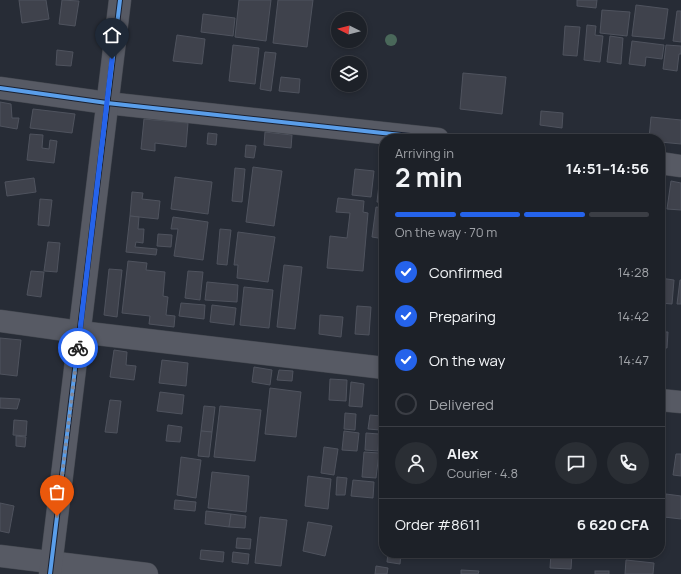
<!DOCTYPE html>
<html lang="en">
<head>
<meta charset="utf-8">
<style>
	:root { --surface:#1d2128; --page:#2a2e34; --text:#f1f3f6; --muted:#a0a3a8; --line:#3b3e45; --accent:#2563eb }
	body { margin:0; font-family:Manrope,sans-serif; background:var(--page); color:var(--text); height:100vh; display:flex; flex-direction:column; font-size:15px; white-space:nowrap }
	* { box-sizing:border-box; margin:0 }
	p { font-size:13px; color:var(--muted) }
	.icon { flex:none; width:22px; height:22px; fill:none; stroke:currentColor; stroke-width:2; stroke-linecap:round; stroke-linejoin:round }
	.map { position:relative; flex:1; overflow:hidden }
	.sheet { position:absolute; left:379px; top:134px; width:286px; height:424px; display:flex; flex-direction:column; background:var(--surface); border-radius:16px; box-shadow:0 2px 6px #0003,0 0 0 1px var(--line) }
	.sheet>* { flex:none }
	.needle { width:26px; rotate:276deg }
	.tools { position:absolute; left:331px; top:12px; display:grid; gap:8px }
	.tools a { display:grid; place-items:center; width:36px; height:36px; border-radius:50%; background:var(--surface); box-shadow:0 2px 6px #0003,0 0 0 1px var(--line); font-size:20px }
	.pin { position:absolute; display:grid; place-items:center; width:34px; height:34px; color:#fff; margin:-41px -17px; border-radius:50% 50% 50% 0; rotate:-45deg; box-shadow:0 0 4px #0007 }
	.pin .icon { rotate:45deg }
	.courier { position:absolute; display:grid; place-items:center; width:40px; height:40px; margin:-20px; border:3px solid #2563eb; border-radius:50%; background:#fff; color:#222; box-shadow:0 1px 5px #0007 }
	.head em { font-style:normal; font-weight:700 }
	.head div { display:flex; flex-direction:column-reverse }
	.head { display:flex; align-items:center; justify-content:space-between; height:68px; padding:0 16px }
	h1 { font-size:26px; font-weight:700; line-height:30px }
	.bar { display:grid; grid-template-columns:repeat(4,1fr); gap:6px 4px; align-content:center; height:48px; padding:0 16px }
	.bar i { height:5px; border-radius:3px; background:var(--line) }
	.bar .selected { background:var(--accent) }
	.bar p { grid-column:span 4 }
	.line { display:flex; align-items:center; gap:10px; padding:0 16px; border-top:1px solid var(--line) }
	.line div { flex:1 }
	.round { display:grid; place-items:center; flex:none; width:42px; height:42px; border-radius:21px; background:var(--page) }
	ol { padding:0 16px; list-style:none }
	li { display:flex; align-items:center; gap:12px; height:44px }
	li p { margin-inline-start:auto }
	li .icon { padding:4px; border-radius:50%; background:var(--accent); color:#fff; stroke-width:4 }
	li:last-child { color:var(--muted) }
	li i { width:22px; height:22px; border:2px solid var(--line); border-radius:50% }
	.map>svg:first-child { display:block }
	.building { fill:#3f424c; stroke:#4f535e }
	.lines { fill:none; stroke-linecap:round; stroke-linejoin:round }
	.minor-casing { stroke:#43474f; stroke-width:23 }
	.minor { stroke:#575a64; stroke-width:22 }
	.cycleway-casing { stroke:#1a2131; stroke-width:6 }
	.cycleway { stroke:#5a9eea; stroke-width:4 }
	.tree { fill:#4a685a }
	.done { stroke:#808695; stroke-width:4; stroke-dasharray:0 7.2 }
	.route { stroke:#2563eb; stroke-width:5 }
</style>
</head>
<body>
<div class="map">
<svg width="681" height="574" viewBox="0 0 681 574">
	<rect width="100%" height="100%" fill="#272c36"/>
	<g class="building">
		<polygon points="19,0 46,0 49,19 22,23"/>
		<polygon points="62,0 79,1 75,26 59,24"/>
		<polygon points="239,0 271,0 266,41 235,37"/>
		<polygon points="278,0 313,0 307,47 273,43"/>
		<polygon points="577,0 597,0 596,8 577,6"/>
		<polygon points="636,5 668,9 664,39 632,36"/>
		<polygon points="602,10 630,12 627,36 600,33"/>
		<polygon points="677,11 681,11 681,42 673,41"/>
		<polygon points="203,14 235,18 233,36 201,32"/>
		<polygon points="587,25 596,26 595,35 603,36 600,62 584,60"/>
		<polygon points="565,26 580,27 577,56 563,55"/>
		<polygon points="177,35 205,39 202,64 173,61"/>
		<polygon points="610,36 623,38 621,64 607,62"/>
		<polygon points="632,41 664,45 662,59 646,57 645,66 629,64"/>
		<polygon points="233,45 259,48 255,84 229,81"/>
		<polygon points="666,45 681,46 681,54 679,54 677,71 663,69"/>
		<polygon points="57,50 73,52 71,66 56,65"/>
		<polygon points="265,52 276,53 271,91 260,89"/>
		<polygon points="463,73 506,77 502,114 460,109"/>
		<polygon points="281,77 300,79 299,93 279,91"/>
		<polygon points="0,102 11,104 12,118 19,118 17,129 0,126"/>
		<polygon points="33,109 75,114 72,133 30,128"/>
		<polygon points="541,111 563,113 562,128 540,125"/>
		<polygon points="651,117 681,120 681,144 660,142 660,139 649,139"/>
		<polygon points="144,119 188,123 186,147 155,143 155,151 141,149"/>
		<polygon points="265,132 292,135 291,148 264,145"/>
		<polygon points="208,133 217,134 216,145 207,144"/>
		<polygon points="30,134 43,135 42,148 49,149 50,140 57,141 54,163 27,160"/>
		<polygon points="246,145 256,146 254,158 245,157"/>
		<polygon points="383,149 384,149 384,203 377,202"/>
		<polygon points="253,167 282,171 274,226 246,222"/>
		<polygon points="235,168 245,169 242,202 232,201"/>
		<polygon points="355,169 374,171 371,197 352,195"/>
		<polygon points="175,177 212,182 208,214 171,209"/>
		<polygon points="34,178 36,192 7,196 5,182"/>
		<polygon points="671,181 681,183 681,210 667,209"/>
		<polygon points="132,192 143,193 142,199 160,201 158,219 130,216"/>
		<polygon points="338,198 364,201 363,212 368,213 363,271 327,268 330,236 347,238 350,213 336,212"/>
		<polygon points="40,199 52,200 49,226 38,225"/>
		<polygon points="376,207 384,208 384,239 372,237"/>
		<polygon points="130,216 139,217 138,229 144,229 143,243 136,242 135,247 157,249 156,255 126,252"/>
		<polygon points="173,217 208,222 203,260 174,256 178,229 171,229"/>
		<polygon points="220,229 231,230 227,265 217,264"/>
		<polygon points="238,232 275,237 268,282 237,278 238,265 234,265"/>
		<polygon points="158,234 172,235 171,247 157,246"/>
		<polygon points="48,242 60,243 57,272 44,271"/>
		<polygon points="128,261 147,263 146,270 165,272 163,296 168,297 166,315 175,316 174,327 149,324 150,316 122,313"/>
		<polygon points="284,265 302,267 295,329 277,327"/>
		<polygon points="109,269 122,270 117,317 104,315"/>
		<polygon points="31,271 44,272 41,297 27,295"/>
		<polygon points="188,271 203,272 200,300 185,298"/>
		<polygon points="660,278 674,280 672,304 660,303"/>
		<polygon points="680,280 681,280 681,304 677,304"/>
		<polygon points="207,282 238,285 237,302 205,300"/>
		<polygon points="244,287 273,290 269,328 240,325"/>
		<polygon points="181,303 205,305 204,319 179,316"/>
		<polygon points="212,305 236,308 234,325 210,322"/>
		<polygon points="357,306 371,307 369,335 355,334"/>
		<polygon points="320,315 343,317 341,337 319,334"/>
		<polygon points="660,332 668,332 667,348 660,347"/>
		<polygon points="0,338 21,340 17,376 0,374"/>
		<polygon points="114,350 127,352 126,365 136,366 134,380 110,377"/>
		<polygon points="162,360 188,363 186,386 159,383"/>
		<polygon points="254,367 272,370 270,385 252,382"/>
		<polygon points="279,370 293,371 292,381 277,380"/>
		<polygon points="330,379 347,380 346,401 329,400"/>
		<polygon points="351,382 364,384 362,407 349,406"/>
		<polygon points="270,388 301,392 296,437 265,434"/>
		<polygon points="160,392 184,395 182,414 157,411"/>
		<polygon points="0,398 20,399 17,409 0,408"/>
		<polygon points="110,400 121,401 117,433 105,432"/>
		<polygon points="204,406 215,407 212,432 201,431"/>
		<polygon points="220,406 261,410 255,461 214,457"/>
		<polygon points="345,413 356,414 355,430 344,429"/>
		<polygon points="370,415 381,416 380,430 368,429"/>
		<polygon points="14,420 27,421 26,436 13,435"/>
		<polygon points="168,425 182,427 180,442 166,441"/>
		<polygon points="201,431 212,432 209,457 198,456"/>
		<polygon points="344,431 359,433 357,451 342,450"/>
		<polygon points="366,433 379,434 378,451 365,450"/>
		<polygon points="16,436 26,437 25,447 16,446"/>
		<polygon points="324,447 338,449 334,475 321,473"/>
		<polygon points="364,452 379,453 376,478 362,477"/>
		<polygon points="676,454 681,454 681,476 673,475"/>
		<polygon points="384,455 384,480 380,480"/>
		<polygon points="181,457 201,460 196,498 177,495"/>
		<polygon points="212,472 249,476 246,512 208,508"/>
		<polygon points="308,476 331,479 328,509 305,506"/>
		<polygon points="337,477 347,478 345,495 336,495"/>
		<polygon points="353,480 374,482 373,498 351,496"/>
		<polygon points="380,483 384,483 384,499 379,499"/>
		<polygon points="666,494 681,496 681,519 664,517"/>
		<polygon points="175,500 196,502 195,511 174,509"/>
		<polygon points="0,503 14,506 9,533 0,531"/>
		<polygon points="206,511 231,514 229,527 205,524"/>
		<polygon points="231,514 246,516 245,528 229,527"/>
		<polygon points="260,517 287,520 281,566 255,563"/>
		<polygon points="308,522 332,526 325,556 303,551"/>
		<polygon points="237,538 251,539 250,549 236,548"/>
		<polygon points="201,550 224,552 223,562 200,559"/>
		<polygon points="233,552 249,554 248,564 232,562"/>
		<polygon points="388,553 401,553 400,564 387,562"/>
		<polygon points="551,553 572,553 571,569 550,568"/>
		<polygon points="626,560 654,563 653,574 625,574"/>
		<polygon points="376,566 388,568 387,574 375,574"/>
		<polygon points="461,570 479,571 478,574 461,574"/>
		<rect x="595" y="571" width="14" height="3"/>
	</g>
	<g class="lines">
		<defs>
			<g id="minor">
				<polyline points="0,88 107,103 438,139"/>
				<polyline points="660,163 681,166"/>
				<polyline points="0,321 80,332 384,368"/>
				<polyline points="660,400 681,402"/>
				<polyline points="0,556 147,574"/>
				<polyline points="50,574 120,0"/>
			</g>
		</defs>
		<use href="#minor" class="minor-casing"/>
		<use href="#minor" class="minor"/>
		<defs>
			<g id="cycleway">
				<polyline points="0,88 107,103 438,139"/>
				<polyline points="50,574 120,0"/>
			</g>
		</defs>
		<use href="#cycleway" class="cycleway-casing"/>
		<use href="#cycleway" class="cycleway"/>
	</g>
	<circle class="tree" cx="391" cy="40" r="6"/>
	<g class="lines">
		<polyline class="done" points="57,516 78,348"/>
		<polyline class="route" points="78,348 112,59"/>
	</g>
</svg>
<div class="tools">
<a><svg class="needle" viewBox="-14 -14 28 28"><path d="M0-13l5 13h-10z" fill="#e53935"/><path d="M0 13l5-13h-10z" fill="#a0a3a8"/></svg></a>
<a><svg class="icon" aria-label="layers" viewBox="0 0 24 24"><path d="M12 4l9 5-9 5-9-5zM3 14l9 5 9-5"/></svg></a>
</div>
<div class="pin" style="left:57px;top:516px;background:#ea580c"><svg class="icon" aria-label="bag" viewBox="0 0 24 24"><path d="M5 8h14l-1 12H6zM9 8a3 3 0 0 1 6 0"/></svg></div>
<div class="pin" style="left:112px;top:59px;background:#1f2937"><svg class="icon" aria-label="home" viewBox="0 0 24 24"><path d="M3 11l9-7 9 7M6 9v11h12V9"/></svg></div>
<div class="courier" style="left:78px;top:348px"><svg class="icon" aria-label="bike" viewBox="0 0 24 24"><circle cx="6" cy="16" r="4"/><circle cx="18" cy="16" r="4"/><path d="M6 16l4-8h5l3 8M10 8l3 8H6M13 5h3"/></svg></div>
<section class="sheet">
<div class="head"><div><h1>2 min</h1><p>Arriving in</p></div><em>14:51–14:56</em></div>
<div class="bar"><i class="selected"></i><i class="selected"></i><i class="selected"></i><i></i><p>On the way · 70 m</p></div>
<ol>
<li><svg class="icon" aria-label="check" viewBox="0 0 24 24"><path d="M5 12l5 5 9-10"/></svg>Confirmed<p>14:28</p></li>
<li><svg class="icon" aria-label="check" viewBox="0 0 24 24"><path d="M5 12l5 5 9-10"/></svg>Preparing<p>14:42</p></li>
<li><svg class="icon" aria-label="check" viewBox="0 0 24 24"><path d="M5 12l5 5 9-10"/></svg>On the way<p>14:47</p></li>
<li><i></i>Delivered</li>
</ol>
<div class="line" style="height:72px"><a class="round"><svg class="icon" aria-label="person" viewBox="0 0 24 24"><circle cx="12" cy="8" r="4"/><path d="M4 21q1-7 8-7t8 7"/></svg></a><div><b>Alex</b><p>Courier · 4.8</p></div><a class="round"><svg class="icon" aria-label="chat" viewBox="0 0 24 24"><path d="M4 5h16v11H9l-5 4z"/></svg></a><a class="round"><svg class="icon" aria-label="phone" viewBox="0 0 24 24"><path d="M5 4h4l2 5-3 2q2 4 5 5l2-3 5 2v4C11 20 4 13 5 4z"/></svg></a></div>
<div class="line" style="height:52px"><div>Order #8611</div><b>6 620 CFA</b></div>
</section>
</div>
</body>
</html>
